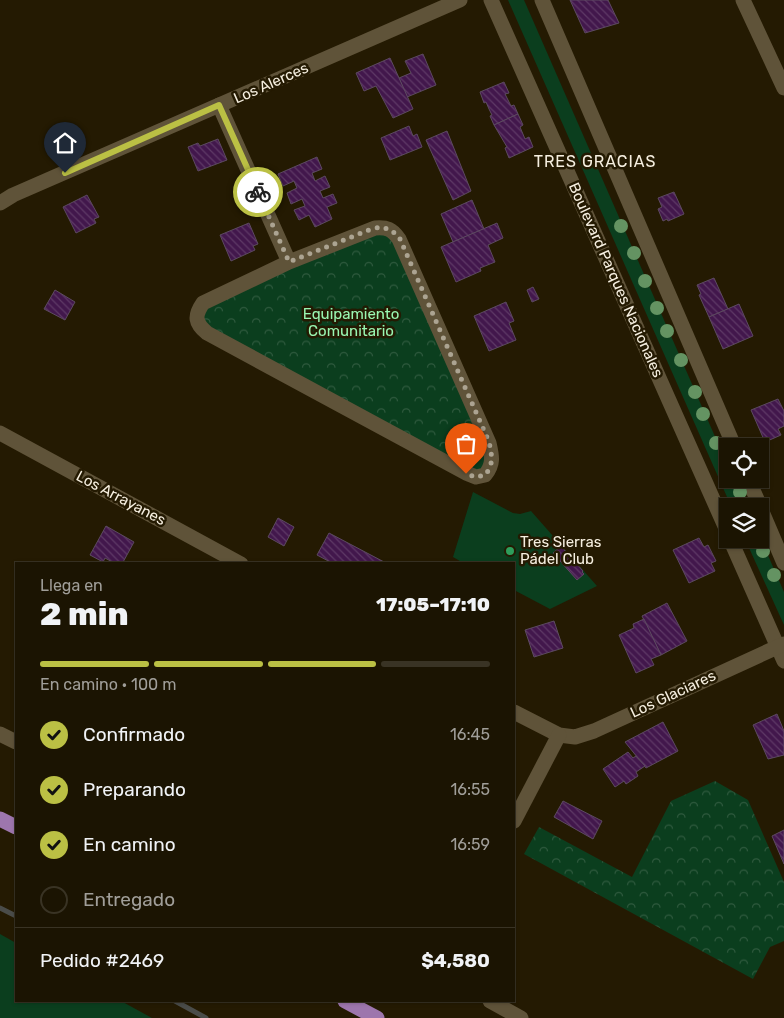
<!DOCTYPE html>
<html lang="es">
<head>
<meta charset="utf-8">
<style>
	:root { --surface:#1b1402; --page:#282111; --text:#f1f3f6; --muted:#a09e99; --line:#393324; --accent:#bbc044 }
	body { margin:0; font-family:Rubik,sans-serif; background:var(--page); color:var(--text); height:100vh; display:flex; flex-direction:column; font-size:19px; white-space:nowrap }
	* { box-sizing:border-box; margin:0 }
	p { font-size:16px; color:var(--muted) }
	.icon { flex:none; width:28px; height:28px; fill:none; stroke:currentColor; stroke-width:2; stroke-linecap:round; stroke-linejoin:round }
	.map { position:relative; flex:1; overflow:hidden }
	.drawer { position:absolute; left:15px; top:562px; width:500px; height:440px; display:flex; flex-direction:column; background:var(--surface); border-radius:0px; box-shadow:0 1px 4px #0004,0 0 0 1px var(--line) }
	.drawer>* { flex:none }
	.fabs { position:absolute; left:719px; top:438px; display:grid; gap:10px }
	.fabs a { display:grid; place-items:center; width:50px; height:50px; border-radius:0px; background:var(--surface); box-shadow:0 1px 4px #0004,0 0 0 1px var(--line); font-size:25px }
	.pin { position:absolute; display:grid; place-items:center; width:42px; height:42px; color:#fff; margin:-51px -21px; border-radius:50% 50% 50% 0; rotate:-45deg; box-shadow:0 0 5px #0007 }
	.pin .icon { rotate:45deg }
	.courier { position:absolute; display:grid; place-items:center; width:50px; height:50px; margin:-25px; border:4px solid #bbc044; border-radius:50%; background:#fff; color:#222; box-shadow:0 1px 6px #0007 }
	.headline em { font-style:normal; font-weight:800 }
	.headline div { display:flex; flex-direction:column-reverse }
	.headline { display:flex; align-items:center; justify-content:space-between; height:85px; padding:0 25px }
	h1 { font-size:32px; font-weight:800; line-height:38px }
	.bar { display:grid; grid-template-columns:repeat(4,1fr); gap:8px 5px; align-content:center; height:60px; padding:0 25px }
	.bar i { height:6px; border-radius:4px; background:var(--line) }
	.bar .on { background:var(--accent) }
	.bar p { grid-column:span 4 }
	.line { display:flex; align-items:center; gap:12px; padding:0 25px; border-top:1px solid var(--line) }
	.line div { flex:1 }
	ol { padding:0 25px; list-style:none }
	li { display:flex; align-items:center; gap:15px; height:55px }
	li p { margin-inline-start:auto }
	li .icon { padding:5px; border-radius:50%; background:var(--accent); color:#111; stroke-width:4 }
	li:last-child { color:var(--muted) }
	li i { width:28px; height:28px; border:2px solid var(--line); border-radius:50% }
	.map>svg:first-child { display:block }
	.grass { fill:#0b3e1e }
	.park { fill:url(#park-crowns) }
	.lines { fill:none; stroke-linecap:round; stroke-linejoin:round }
	.stream { stroke:#4a4c49; stroke-width:5 }
	.building { fill:url(#building-back-hatch); stroke:#5c4a60 }
	.minor { stroke:#5f5339; stroke-width:15 }
	.primary { stroke:#9d76ad; stroke-width:15 }
	.tree { fill:#649362 }
	.done { stroke:#aca492; stroke-width:5; stroke-dasharray:0 9 }
	.route { stroke:#bbc044; stroke-width:6 }
	.leisure-dot { fill:#2e9e5b; stroke:#241a02; stroke-width:2 }
	.labels { text-anchor:middle; dominant-baseline:central; stroke-width:5; stroke-linejoin:round; paint-order:stroke }
	.street-label { font-size:15px; fill:#f6efe0; stroke:#241a02 }
	.park-label { font-size:15px; fill:#99f6b1; stroke:#241a02 }
	.poi-label { font-size:15px; fill:#f6efe0; stroke:#241a02; text-anchor:start }
	.neighbourhood-label { font-size:16px; letter-spacing:1px; fill:#f6efe0; stroke:#241a02 }
</style>
</head>
<body>
<div class="map">
<svg width="784" height="1018" viewBox="0 0 784 1018">
	<defs>
		<pattern id="park-crowns" width="20" height="18" patternUnits="userSpaceOnUse" patternTransform="scale(1.25)"><rect width="20" height="18" fill="#0b3e1e"/><path d="M2 6a3 3 0 1 1 6 0M12 15a3 3 0 1 1 6 0" fill="none" stroke="#2f5a3e"/></pattern>
		<pattern id="building-back-hatch" width="6" height="6" patternUnits="userSpaceOnUse" patternTransform="scale(1.25)"><rect width="6" height="6" fill="#42174c"/><path d="M-1 5l2 2M0 0l6 6M5-1l2 2" fill="none" stroke="#5e3966"/></pattern>
	</defs>
	<rect width="100%" height="100%" fill="#241a02"/>
	<g class="grass">
		<polygon points="508,0 524,0 727,464 728,479 734,479 746,506 731,506"/>
		<polygon points="473,492 513,513 520,514 531,511 597,586 550,609 514,590 514,564 465,564 453,557"/>
		<polygon points="760,537 784,592 784,625 745,539 760,539"/>
		<polygon points="0,934 16,943 16,1001 121,1001 152,1018 0,1018"/>
	</g>
	<g class="park">
		<polygon points="375,228 393,231 489,443 485,475 207,333 198,310"/>
		<polygon points="715,781 748,800 784,882 784,941 770,947 753,979 524,854 539,827 632,877 671,801"/>
	</g>
	<g class="lines">
		<g class="stream">
			<polyline points="0,908 16,916"/>
			<polyline points="175,1001 206,1018"/>
		</g>
	</g>
	<g class="building">
		<polygon points="570,0 608,0 619,23 585,33"/>
		<polygon points="423,54 436,85 407,97 399,78 411,73 405,61"/>
		<polygon points="390,58 413,109 393,118 376,86 364,91 356,73"/>
		<polygon points="504,82 509,93 505,94 511,106 514,105 518,114 494,125 490,116 492,115 489,109 486,102 484,103 480,92"/>
		<polygon points="518,114 523,125 520,127 525,139 529,137 533,147 509,158 505,148 507,147 494,125"/>
		<polygon points="409,126 413,136 417,134 422,147 390,160 381,138"/>
		<polygon points="447,131 471,191 453,200 426,140"/>
		<polygon points="218,139 227,160 198,171 188,147 198,143 200,146"/>
		<polygon points="317,157 322,169 312,173 315,181 325,176 330,187 320,191 323,198 333,194 337,203 327,207 332,219 315,227 309,215 299,220 294,210 305,206 302,199 291,204 287,193 297,188 294,181 283,186 278,174"/>
		<polygon points="674,192 684,214 668,221 667,219 663,221 658,209 662,207 658,198"/>
		<polygon points="87,195 99,217 94,219 96,223 76,233 63,207"/>
		<polygon points="472,200 484,229 453,242 441,214"/>
		<polygon points="249,223 258,244 253,246 255,250 231,261 220,235"/>
		<polygon points="497,223 503,238 488,245 495,262 480,268 481,271 456,282 441,247"/>
		<polygon points="714,278 728,309 709,317 699,295 701,294 697,285"/>
		<polygon points="533,287 539,299 532,302 527,290"/>
		<polygon points="55,290 75,302 65,320 44,309"/>
		<polygon points="506,302 514,321 509,323 516,340 489,351 474,316"/>
		<polygon points="739,304 753,336 723,349 709,317"/>
		<polygon points="778,399 784,411 784,426 778,429 781,435 765,442 751,410"/>
		<polygon points="278,518 294,527 284,546 268,537"/>
		<polygon points="106,526 134,542 122,564 116,564 105,558 103,562 90,555"/>
		<polygon points="329,533 386,563 334,564 317,555"/>
		<polygon points="699,538 704,547 708,545 716,561 711,563 715,571 689,583 673,550"/>
		<polygon points="561,546 583,571 582,572 584,574 577,580 553,553"/>
		<polygon points="667,603 687,641 661,655 642,616"/>
		<polygon points="644,619 661,655 651,659 654,665 636,673 619,635 634,628 633,624"/>
		<polygon points="554,621 563,648 534,657 525,630"/>
		<polygon points="777,714 784,731 784,755 768,759 753,725"/>
		<polygon points="663,722 678,751 646,768 625,742"/>
		<polygon points="628,752 633,758 636,756 645,766 636,772 638,776 626,784 624,781 615,787 603,769"/>
		<polygon points="563,801 602,821 593,839 554,817"/>
		<polygon points="784,830 784,864 772,836"/>
	</g>
	<g class="lines">
		<g class="minor">
			<polyline points="491,0 728,533"/>
			<polyline points="542,0 734,446"/>
			<polyline points="743,0 784,88"/>
			<path d="M219,105L289,262L203,303C194,316 195,323 207,333L466,473L476,477L485,475C494,464 492,456 489,443L399,239C392,229 387,227 375,228L289,262"/>
			<polyline points="0,203 13,195 460,0"/>
			<polyline points="0,433 241,564"/>
			<polyline points="748,479 760,506"/>
			<polyline points="760,507 784,563"/>
			<polyline points="730,539 784,661"/>
			<polyline points="514,712 559,735 575,737 594,731 784,644"/>
			<polyline points="0,734 16,742"/>
			<polyline points="514,821 559,735"/>
			<polyline points="490,1001 521,1018"/>
		</g>
		<g class="primary">
			<polyline points="0,819 16,827"/>
			<polyline points="345,1001 377,1018"/>
		</g>
	</g>
	<g class="tree">
		<circle cx="621" cy="226" r="7"/>
		<circle cx="634" cy="253" r="7"/>
		<circle cx="645" cy="281" r="7"/>
		<circle cx="657" cy="308" r="7"/>
		<circle cx="667" cy="331" r="7"/>
		<circle cx="681" cy="360" r="7"/>
		<circle cx="695" cy="392" r="7"/>
		<circle cx="703" cy="414" r="7"/>
		<circle cx="716" cy="443" r="7"/>
		<circle cx="740" cy="492" r="7"/>
		<circle cx="763" cy="551" r="7"/>
		<circle cx="774" cy="575" r="7"/>
	</g>
	<g class="lines">
		<path class="done" d="M258,192L289,262L374,228C387,227 392,229 400,239L489,442C492,456 494,464 485,475L476,477L466,474"/>
		<polyline class="route" points="65,173 219,105 258,192"/>
	</g>
	<circle class="leisure-dot" cx="510" cy="551" r="5"/>
	<g class="labels">
		<g class="street-label">
			<text transform="translate(271 83) rotate(-24)">Los Alerces</text>
			<text transform="translate(616 280) rotate(66)">Boulevard Parques Nacionales</text>
			<text transform="translate(121 498) rotate(28)">Los Arrayanes</text>
			<text transform="translate(673 694) rotate(-25)">Los Glaciares</text>
		</g>
		<g class="park-label">
			<text x="351" y="314">Equipamiento<tspan x="351" dy="17">Comunitario</tspan></text>
		</g>
		<g class="poi-label">
			<text x="520" y="542">Tres Sierras<tspan x="520" dy="17">Pádel Club</tspan></text>
		</g>
		<g class="neighbourhood-label">
			<text x="595" y="161">TRES GRACIAS</text>
		</g>
	</g>
</svg>
<div class="fabs">
<a><svg class="icon" aria-label="locate" viewBox="0 0 24 24"><circle cx="12" cy="12" r="6"/><path d="M12 2v4M12 18v4M2 12h4M18 12h4"/></svg></a>
<a><svg class="icon" aria-label="layers" viewBox="0 0 24 24"><path d="M12 4l9 5-9 5-9-5zM3 14l9 5 9-5"/></svg></a>
</div>
<div class="pin" style="left:466px;top:474px;background:#ea580c"><svg class="icon" aria-label="bag" viewBox="0 0 24 24"><path d="M5 8h14l-1 12H6zM9 8a3 3 0 0 1 6 0"/></svg></div>
<div class="pin" style="left:65px;top:173px;background:#1f2937"><svg class="icon" aria-label="home" viewBox="0 0 24 24"><path d="M3 11l9-7 9 7M6 9v11h12V9"/></svg></div>
<div class="courier" style="left:258px;top:192px"><svg class="icon" aria-label="bike" viewBox="0 0 24 24"><circle cx="6" cy="16" r="4"/><circle cx="18" cy="16" r="4"/><path d="M6 16l4-8h5l3 8M10 8l3 8H6M13 5h3"/></svg></div>
<section class="drawer">
<div class="headline"><div><h1>2 min</h1><p>Llega en</p></div><em>17:05–17:10</em></div>
<div class="bar"><i class="on"></i><i class="on"></i><i class="on"></i><i></i><p>En camino · 100 m</p></div>
<ol>
<li><svg class="icon" aria-label="check" viewBox="0 0 24 24"><path d="M5 12l5 5 9-10"/></svg>Confirmado<p>16:45</p></li>
<li><svg class="icon" aria-label="check" viewBox="0 0 24 24"><path d="M5 12l5 5 9-10"/></svg>Preparando<p>16:55</p></li>
<li><svg class="icon" aria-label="check" viewBox="0 0 24 24"><path d="M5 12l5 5 9-10"/></svg>En camino<p>16:59</p></li>
<li><i></i>Entregado</li>
</ol>
<div class="line" style="height:65px"><div>Pedido #2469</div><b>$4,580</b></div>
</section>
</div>
</body>
</html>
